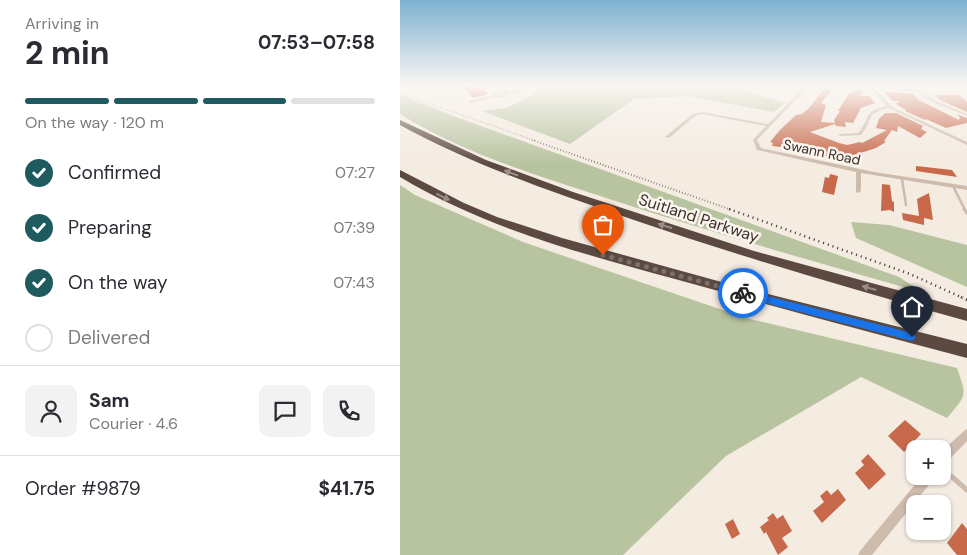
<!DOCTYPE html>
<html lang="en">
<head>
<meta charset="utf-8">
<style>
	:root { --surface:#fff; --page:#f2f2f3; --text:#2b2b33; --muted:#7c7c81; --line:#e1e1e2; --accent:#1f5a5e }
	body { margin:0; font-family:"DM Sans",sans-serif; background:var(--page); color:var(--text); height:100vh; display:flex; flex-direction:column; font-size:19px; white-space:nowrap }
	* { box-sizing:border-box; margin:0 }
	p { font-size:16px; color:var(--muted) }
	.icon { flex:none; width:28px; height:28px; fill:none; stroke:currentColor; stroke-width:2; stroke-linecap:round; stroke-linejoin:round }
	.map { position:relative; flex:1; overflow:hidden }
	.sheet { display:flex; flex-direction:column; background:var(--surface); width:400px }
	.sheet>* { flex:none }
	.tools { position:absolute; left:506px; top:440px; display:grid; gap:10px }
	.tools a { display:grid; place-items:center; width:45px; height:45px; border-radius:10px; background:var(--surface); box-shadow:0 1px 4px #0004; font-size:25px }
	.pin { position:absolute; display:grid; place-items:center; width:42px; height:42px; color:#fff; margin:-51px -21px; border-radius:50% 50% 50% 0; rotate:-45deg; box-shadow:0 0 5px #0007 }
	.pin .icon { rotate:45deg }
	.courier { position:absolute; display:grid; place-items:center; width:50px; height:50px; margin:-25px; border:4px solid #1a73e8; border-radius:50%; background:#fff; color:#222; box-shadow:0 1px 6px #0007 }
	.headline em { font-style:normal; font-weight:700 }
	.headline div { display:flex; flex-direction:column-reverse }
	.headline { display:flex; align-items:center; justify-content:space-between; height:85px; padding:0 25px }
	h1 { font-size:32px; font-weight:700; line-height:38px }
	.bar { display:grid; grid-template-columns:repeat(4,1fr); gap:8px 5px; align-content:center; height:60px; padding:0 25px }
	.bar i { height:6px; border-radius:4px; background:var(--line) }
	.bar .on { background:var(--accent) }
	.bar p { grid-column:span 4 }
	.line { display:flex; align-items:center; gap:12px; padding:0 25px; border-top:1px solid var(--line) }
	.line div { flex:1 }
	.round { display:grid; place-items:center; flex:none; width:52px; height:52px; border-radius:10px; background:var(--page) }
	ol { padding:0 25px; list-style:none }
	li { display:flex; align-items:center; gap:15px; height:55px }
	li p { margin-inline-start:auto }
	li .icon { padding:5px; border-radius:50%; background:var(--accent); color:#fff; stroke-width:4 }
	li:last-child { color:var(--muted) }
	li i { width:28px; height:28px; border:2px solid var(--line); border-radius:50% }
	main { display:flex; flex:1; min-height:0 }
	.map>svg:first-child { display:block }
	.green { fill:#b8c4a0 }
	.building { fill:#c8694b }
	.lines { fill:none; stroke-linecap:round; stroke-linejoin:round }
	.lane-far3 { stroke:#cdbbac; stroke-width:2 }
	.lane-far2 { stroke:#cdbbac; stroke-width:2.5 }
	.lane-far1 { stroke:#cdbbac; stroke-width:3 }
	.lane { stroke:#cdbbac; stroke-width:5 }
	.street { fill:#cdbbac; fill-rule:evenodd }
	.highway { fill:#5c4a42; fill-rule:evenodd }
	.rail-far3 { stroke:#3b302b; stroke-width:1; stroke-dasharray:0.5 2; stroke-linecap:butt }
	.rail-far2 { stroke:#3b302b; stroke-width:2; stroke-dasharray:0.5 2.5; stroke-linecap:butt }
	.rail-far1 { stroke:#3b302b; stroke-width:2.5; stroke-dasharray:1 4; stroke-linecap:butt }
	.rail { stroke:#3b302b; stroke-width:3; stroke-dasharray:1 4.5; stroke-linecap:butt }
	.oneway { fill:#9c8e87 }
	.route { fill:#1a73e8 }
	.done { stroke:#7c716b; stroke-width:5; stroke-dasharray:0 9 }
	.labels { text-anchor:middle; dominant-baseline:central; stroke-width:5; stroke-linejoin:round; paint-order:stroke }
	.far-street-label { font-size:14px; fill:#3b302b; stroke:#fbf5ee }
	.street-label { font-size:16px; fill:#3b302b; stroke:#fbf5ee }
</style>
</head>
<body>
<main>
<section class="sheet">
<div class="headline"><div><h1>2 min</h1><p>Arriving in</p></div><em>07:53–07:58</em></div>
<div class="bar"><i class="on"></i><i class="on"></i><i class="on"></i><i></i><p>On the way · 120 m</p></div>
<ol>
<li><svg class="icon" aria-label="check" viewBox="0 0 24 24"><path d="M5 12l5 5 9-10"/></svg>Confirmed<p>07:27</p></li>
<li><svg class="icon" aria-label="check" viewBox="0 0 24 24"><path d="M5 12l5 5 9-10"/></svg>Preparing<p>07:39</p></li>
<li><svg class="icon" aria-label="check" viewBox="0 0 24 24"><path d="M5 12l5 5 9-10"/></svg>On the way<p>07:43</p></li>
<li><i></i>Delivered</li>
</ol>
<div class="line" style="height:90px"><a class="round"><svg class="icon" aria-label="person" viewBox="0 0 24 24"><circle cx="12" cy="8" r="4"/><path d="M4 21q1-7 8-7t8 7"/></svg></a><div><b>Sam</b><p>Courier · 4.6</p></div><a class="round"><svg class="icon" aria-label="chat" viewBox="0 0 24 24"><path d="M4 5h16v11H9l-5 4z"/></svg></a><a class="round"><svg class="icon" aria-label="phone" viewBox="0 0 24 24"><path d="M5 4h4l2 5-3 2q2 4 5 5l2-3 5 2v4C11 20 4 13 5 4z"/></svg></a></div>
<div class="line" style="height:65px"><div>Order #9879</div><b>$41.75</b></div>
</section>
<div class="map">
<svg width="567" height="555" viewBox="0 0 567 555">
	<rect width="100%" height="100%" fill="#f4ebe1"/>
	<g class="green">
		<polygon points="136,86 330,86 385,103 374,112 288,96 234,99 170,144 82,111 106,108 135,94"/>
		<path d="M0,94L53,116L499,277L524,293C415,262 307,231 200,196C132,174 61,152 0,114Z"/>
		<path d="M0,185L15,195L123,242L346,318L557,368C567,397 567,394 547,418L461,377L326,456L223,555H0Z"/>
		<polygon points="451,222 489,225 567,245 567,287 456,238"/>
	</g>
	<g class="building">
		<polygon points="62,86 75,86 76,90 84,90 88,94 73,98"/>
		<polygon points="424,89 432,90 421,103 426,105 421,122 435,123 434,120 440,111 438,111 449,93 450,95 456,89 464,91 459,96 469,96 475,103 461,108 453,123 445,122 446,127 436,126 435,124 410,132 439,143 447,145 460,142 462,143 487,130 476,128 479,119 485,113 496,113 523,126 521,129 527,132 520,138 498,126 497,132 492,130 484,141 486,142 476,148 442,159 398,151 393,150 394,146 381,144 381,147 372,146 373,143 370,142 380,130 396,115 402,114 409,108"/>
		<polygon points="483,91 513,94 519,100 559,120 560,117 556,114 567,118 567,123 546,128 526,119 525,120 505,111 506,110 496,104 499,101 493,101"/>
		<polygon points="534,95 559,95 567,102 567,112 540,100"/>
		<polygon points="516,166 552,170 557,177 516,171"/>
		<polygon points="430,174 438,176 434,195 422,192 425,177 429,178"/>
		<polygon points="482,184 490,185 492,201 494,202 494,212 490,210 481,211"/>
		<polygon points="529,193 533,220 524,218 524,225 503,220 502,213 519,216 517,199"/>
		<polygon points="505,420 521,434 504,452 488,436"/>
		<polygon points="468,454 486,474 469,490 455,473 464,465 461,461"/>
		<polygon points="438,489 446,500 422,523 413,511 424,502 420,496 427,490 431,495"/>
		<polygon points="373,513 377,519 383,515 392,531 382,538 388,547 378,555 366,532 364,534 360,527 369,520 367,518"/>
		<polygon points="333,519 340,534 332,539 325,524"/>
		<polygon points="562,523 567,529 567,555 557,555 547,543"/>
	</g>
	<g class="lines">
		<g class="lane-far3">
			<polyline points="39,86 46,86"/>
			<polyline points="77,88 87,86"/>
			<polygon points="104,91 109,93 100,97 94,95"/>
			<polyline points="109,93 127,88"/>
			<polyline points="70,102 94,96"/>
		</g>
		<g class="lane-far2">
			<polyline points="502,179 506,205"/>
			<polyline points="553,186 565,210"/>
		</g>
		<polyline class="lane-far1" points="564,209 567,213"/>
		<polyline class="lane" points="542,468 567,490"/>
		<g class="street">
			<polygon points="92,86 96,86 102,92 99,93"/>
			<polygon points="405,86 409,86 357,140 361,148 474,172 567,186 567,190 461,173 461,191 458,193 456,192 456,172 357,150 353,140 366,126 302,114 295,116 269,138 265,137 293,114 302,112 368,124"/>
			<path d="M464,86H477L519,90L534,100L567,114V116L532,102L517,92L474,88L492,107L567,142V145L489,108L481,110L472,115L466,128L461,135L439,136V135L441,134L458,133C472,117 461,112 487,106L470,87Z"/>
			<polygon points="567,429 567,441 546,463 542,464 542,451 564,431"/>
			<polygon points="522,476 534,476 533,480 472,555 458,555 460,551"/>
		</g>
		<g class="highway">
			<path d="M0,120L86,160L173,192L354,251L567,309V321C454,290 342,257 231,219C152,192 73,165 0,125Z"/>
			<path d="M0,170L64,203L97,217L162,238L336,286L567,344V358C470,332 372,306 275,279C180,253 85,228 0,177Z"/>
		</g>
		<polyline class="rail-far3" points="14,98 136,141"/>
		<polyline class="rail-far2" points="132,140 332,210"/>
		<polyline class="rail-far1" points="329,209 510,274 563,298"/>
		<polyline class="rail" points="561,297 567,300"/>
	</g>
	<defs><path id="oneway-solid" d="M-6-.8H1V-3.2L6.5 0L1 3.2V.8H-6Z" transform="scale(1.25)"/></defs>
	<g class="oneway">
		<use href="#oneway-solid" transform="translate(111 173) rotate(-159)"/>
		<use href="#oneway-solid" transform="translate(43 197) rotate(26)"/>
		<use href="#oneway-solid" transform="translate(265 226) rotate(-162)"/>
		<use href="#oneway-solid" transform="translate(469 288) rotate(-164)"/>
	</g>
	<linearGradient id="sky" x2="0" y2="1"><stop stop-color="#7eb2d2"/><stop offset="0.52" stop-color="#faf6f2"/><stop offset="1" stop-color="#faf6f2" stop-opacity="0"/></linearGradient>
	<rect width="567" height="164" fill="url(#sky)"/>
	<polygon class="route" points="343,290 512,333 516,337 512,341 343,297 339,293"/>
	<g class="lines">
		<polyline class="done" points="203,255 343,293"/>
	</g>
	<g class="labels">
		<g class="far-street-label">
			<text transform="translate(422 152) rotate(12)">Swann Road</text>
		</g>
		<g class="street-label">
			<text transform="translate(299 218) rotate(18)">Suitland Parkway</text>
		</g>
	</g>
</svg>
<div class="tools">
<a>+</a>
<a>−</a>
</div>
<div class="pin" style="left:203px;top:255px;background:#ea580c"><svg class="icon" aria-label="bag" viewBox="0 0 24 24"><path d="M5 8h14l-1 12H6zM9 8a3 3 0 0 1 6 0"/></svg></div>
<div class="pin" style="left:512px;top:337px;background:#1f2937"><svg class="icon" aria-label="home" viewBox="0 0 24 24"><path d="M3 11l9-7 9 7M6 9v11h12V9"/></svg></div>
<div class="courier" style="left:343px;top:293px"><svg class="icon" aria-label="bike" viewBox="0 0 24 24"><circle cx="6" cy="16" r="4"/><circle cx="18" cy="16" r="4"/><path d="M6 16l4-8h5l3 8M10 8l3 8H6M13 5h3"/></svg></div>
</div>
</main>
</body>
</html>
